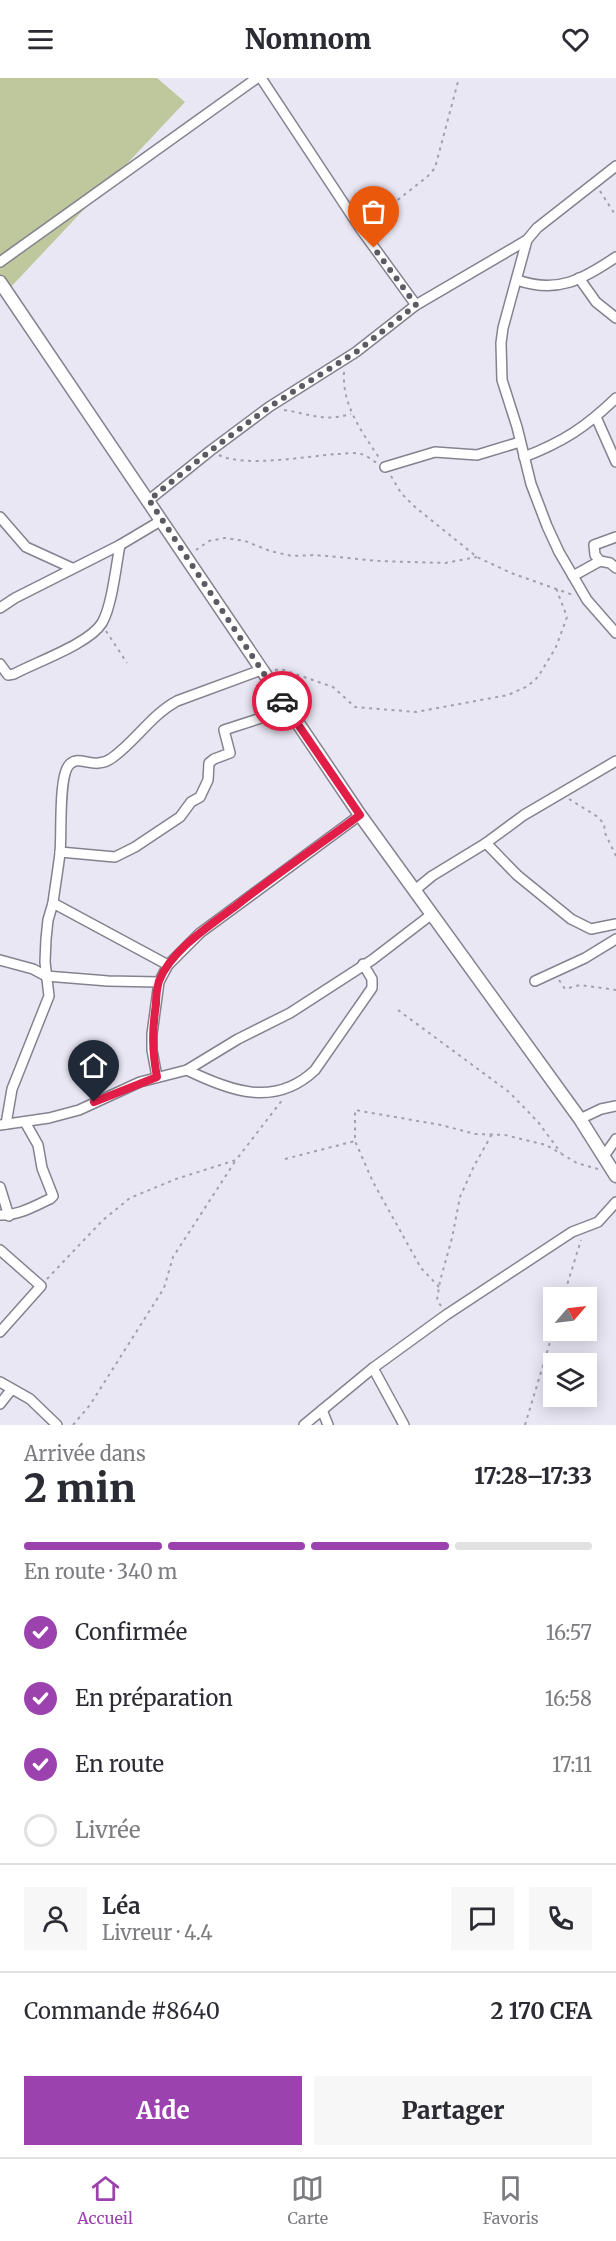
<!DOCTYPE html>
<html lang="fr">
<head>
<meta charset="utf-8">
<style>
	:root { --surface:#fff; --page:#f7f7f7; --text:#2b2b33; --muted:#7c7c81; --line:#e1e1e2; --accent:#9c42ae }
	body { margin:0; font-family:Merriweather,serif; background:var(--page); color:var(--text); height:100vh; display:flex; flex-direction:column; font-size:22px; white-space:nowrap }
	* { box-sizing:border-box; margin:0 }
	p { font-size:20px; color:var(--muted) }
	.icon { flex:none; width:33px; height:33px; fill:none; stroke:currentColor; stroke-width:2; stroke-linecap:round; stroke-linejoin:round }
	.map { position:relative; height:1347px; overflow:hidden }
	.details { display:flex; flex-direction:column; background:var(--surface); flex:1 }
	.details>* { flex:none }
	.needle { width:39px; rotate:62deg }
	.controls { position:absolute; left:543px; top:1209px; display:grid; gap:12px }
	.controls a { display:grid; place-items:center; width:54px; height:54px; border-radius:0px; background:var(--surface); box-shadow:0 3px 15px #0003; font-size:30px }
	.pin { position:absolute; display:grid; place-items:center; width:51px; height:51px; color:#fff; margin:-62px -26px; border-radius:50% 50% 50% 0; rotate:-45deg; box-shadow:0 0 6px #0007 }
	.pin .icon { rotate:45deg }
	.courier { position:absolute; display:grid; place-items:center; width:60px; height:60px; margin:-30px; border:4px solid #e11d48; border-radius:50%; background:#fff; color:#222; box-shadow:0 2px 8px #0007 }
	.head em { font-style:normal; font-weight:800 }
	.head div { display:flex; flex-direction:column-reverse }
	.head { display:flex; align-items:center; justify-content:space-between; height:102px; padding:0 24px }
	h1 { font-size:39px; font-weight:800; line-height:45px }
	.bar { display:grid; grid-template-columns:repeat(4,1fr); gap:9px 6px; align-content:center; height:72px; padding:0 24px }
	.bar i { height:8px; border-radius:4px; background:var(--line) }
	.bar .selected { background:var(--accent) }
	.bar p { grid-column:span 4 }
	.line { display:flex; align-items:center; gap:15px; padding:0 24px; border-top:2px solid var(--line) }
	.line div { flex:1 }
	.round { display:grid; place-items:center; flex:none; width:63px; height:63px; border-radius:0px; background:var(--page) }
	ol { padding:0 24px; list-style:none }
	li { display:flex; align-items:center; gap:18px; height:66px }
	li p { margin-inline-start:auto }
	li .icon { padding:6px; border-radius:50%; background:var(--accent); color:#fff; stroke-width:4 }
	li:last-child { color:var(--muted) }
	li i { width:33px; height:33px; border:3px solid var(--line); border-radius:50% }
	.cta { display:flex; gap:12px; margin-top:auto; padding:12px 24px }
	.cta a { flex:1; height:69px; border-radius:0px; background:var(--accent); color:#fff; font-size:24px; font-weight:800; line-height:69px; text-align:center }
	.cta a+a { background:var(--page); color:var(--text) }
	header { display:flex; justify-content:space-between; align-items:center; height:78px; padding:0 24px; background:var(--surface); font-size:27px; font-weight:800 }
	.tabs { display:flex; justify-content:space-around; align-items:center; height:84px; border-top:2px solid var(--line); background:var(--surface); font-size:16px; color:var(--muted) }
	.tabs a { display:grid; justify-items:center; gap:3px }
	.tabs .selected { color:var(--accent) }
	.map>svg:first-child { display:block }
	.green { fill:#bfc89d }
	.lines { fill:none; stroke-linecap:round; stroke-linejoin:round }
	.minor-casing { stroke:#85828f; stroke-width:12 }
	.tertiary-casing { stroke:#85828f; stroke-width:15 }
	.path { stroke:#a2a0ab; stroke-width:2; stroke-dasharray:3 4.5; stroke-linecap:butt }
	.minor { stroke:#fff; stroke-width:9 }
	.tertiary { stroke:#fff; stroke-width:12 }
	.done { stroke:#5c5a62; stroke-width:6; stroke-dasharray:0 10.8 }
	.route { stroke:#e11d48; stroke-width:8 }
</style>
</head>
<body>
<header><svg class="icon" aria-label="menu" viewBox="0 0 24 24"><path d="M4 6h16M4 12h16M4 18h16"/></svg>Nomnom<svg class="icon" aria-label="heart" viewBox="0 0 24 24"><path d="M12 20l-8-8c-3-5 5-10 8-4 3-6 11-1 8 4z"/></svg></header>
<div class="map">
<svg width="616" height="1347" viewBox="0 0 616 1347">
	<rect width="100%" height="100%" fill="#eae7f5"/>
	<polygon class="green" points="0,0 157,0 185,24 9,211 0,196"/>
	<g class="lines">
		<defs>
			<g id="minor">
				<polyline points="261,0 360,150 416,227"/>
				<polyline points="616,88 537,150 527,162 503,250 501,265 502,302 517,349 531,406 547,448 559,474 587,522 616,555"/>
				<polyline points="0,184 257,0"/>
				<polyline points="579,200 596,224 616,240"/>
				<path d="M517,202C557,216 582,202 616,179"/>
				<polyline points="596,339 616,384"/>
				<path d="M524,379C563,364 586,349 616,320"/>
				<polyline points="385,389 435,374 477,377 520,364"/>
				<polyline points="149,422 210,373 269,329 356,274 416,227 527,162"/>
				<polyline points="0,439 26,469 72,490"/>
				<polyline points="600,483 595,477 594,467 616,459"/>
				<polyline points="573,498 600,483 610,485 616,490"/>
				<polyline points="0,530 15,520 120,467 162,442"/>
				<path d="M0,586L8,597L14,596C36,584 89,566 102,545C112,528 116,488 120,467"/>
				<polyline points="486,765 517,797 571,841 591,851 616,846"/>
				<polyline points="60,774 115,779 135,769 180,739 191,724 200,719 208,702 209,685 214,681 230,675 224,652 289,631"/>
				<polyline points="415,812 432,798 486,765 524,737 616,683"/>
				<path d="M53,825C55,809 58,792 60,775C62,757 58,696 70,686C80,676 94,693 112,680C136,663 151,637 177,623L261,592"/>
				<polyline points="0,882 33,891 46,898 108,903 159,904"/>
				<polyline points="535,903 585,880 616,861"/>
				<path d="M187,992C230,1013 275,1030 315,992L372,910V901L363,886"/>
				<polyline points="157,999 152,972 152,956 159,904 168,887 200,855 360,737"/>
				<polyline points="580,1041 601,1031 616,1028"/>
				<polyline points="6,1046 12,1011 49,918 45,884 46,861 48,842 53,825 168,887"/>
				<polyline points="0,1047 49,1040 79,1032 140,1004 187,992 238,961 290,935 372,882 432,836"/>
				<polyline points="604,1078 616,1061"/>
				<polyline points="0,1109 9,1138"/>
				<path d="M0,1137C18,1138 34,1128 50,1121L53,1118L42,1090L38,1067L25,1044"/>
				<polyline points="0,1172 41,1208 0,1254"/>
				<polyline points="373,1290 404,1347"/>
				<polyline points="0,1304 30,1321 57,1347"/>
				<polyline points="0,1326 11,1312"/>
				<polyline points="322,1332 328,1347"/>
				<polyline points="304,1347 373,1290 446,1237 572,1154 598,1144 616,1124"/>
			</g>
			<polyline id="tertiary" points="0,204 360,737 580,1041 616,1098"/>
		</defs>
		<use href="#minor" class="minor-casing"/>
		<use href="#tertiary" class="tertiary-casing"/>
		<g class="path">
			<polyline points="600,113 616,138"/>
			<polyline points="368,145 427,99 435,90 459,0"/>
			<path d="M344,294C342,328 362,354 380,381"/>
			<path d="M284,332C310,336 324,344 351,336"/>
			<path d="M219,377C245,390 307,378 338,376C345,376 354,374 361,376C366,377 372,382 377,385"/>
			<polyline points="391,398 401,415 415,429 477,479 511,495 573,517"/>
			<polyline points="196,472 209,463 225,460 245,463 270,473 292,478 316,477 379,483 445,485 477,479"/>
			<polyline points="106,553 127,585"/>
			<polyline points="275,592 281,591 333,609 355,629 416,634 508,617 528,608 538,599 556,569 567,539 556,510"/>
			<polyline points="569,721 598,739 604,746 605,755 616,778"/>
			<polyline points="559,902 565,911 580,907 616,912"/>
			<polyline points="398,932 509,1014 538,1044 561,1075"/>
			<polyline points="285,1081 355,1063"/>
			<polyline points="47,1201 103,1142 130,1120 176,1101 236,1082 283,1021"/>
			<polyline points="439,1209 421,1190 373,1104 355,1063 355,1032 441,1047 475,1056 505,1057 546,1067 577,1085 598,1091"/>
			<polyline points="563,1220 581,1162"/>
			<polyline points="441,1228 437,1222 440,1203 452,1160 460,1119 474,1088 492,1056"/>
			<polyline points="73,1347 90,1327 164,1210 173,1179 236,1082"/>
			<polyline points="525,1347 554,1251"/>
		</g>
		<use href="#minor" class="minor"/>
		<use href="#tertiary" class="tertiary"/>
	</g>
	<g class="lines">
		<polyline class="done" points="282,623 149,422 210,373 269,329 356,274 416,227 374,170"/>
		<path class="route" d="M94,1024L157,999C152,972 152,953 156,926C156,919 157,910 159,903C171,872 212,846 237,827C277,796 319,767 360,737L282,623"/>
	</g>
</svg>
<div class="controls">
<a><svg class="needle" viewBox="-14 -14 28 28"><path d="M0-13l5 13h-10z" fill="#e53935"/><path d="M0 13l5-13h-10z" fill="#7c7c81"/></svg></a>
<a><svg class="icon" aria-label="layers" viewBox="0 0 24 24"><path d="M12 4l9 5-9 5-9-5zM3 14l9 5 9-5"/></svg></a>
</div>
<div class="pin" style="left:374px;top:170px;background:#ea580c"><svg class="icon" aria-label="bag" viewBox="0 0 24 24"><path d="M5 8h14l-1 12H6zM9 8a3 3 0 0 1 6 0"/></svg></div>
<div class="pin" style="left:94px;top:1024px;background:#1f2937"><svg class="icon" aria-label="home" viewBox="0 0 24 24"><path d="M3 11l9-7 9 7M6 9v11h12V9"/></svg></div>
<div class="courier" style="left:282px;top:623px"><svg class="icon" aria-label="car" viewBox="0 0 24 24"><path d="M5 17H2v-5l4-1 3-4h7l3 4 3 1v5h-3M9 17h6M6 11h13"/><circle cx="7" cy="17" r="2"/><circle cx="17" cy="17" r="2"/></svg></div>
</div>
<section class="details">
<div class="head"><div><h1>2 min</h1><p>Arrivée dans</p></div><em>17:28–17:33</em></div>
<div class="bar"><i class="selected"></i><i class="selected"></i><i class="selected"></i><i></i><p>En route · 340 m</p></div>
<ol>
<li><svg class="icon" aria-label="check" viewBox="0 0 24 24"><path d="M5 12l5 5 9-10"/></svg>Confirmée<p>16:57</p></li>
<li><svg class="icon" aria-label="check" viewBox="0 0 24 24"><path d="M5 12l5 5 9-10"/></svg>En préparation<p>16:58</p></li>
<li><svg class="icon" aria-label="check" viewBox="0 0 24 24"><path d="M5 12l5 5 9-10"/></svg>En route<p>17:11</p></li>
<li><i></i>Livrée</li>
</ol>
<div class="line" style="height:108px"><a class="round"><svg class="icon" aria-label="person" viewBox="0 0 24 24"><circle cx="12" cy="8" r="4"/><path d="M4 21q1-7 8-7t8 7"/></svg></a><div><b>Léa</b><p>Livreur · 4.4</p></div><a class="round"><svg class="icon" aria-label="chat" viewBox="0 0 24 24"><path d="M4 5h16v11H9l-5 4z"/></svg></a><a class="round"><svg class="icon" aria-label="phone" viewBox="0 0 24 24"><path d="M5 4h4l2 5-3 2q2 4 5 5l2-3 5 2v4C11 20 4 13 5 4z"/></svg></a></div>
<div class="line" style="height:78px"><div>Commande #8640</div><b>2 170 CFA</b></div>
<div class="cta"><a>Aide</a><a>Partager</a></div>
</section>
<nav class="tabs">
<a class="selected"><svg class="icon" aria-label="home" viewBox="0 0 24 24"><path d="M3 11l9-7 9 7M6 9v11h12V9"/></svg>Accueil</a>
<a><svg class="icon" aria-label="map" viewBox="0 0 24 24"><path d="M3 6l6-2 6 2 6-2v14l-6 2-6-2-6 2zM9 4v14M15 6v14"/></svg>Carte</a>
<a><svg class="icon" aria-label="saved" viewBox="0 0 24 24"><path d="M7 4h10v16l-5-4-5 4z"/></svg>Favoris</a>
</nav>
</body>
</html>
